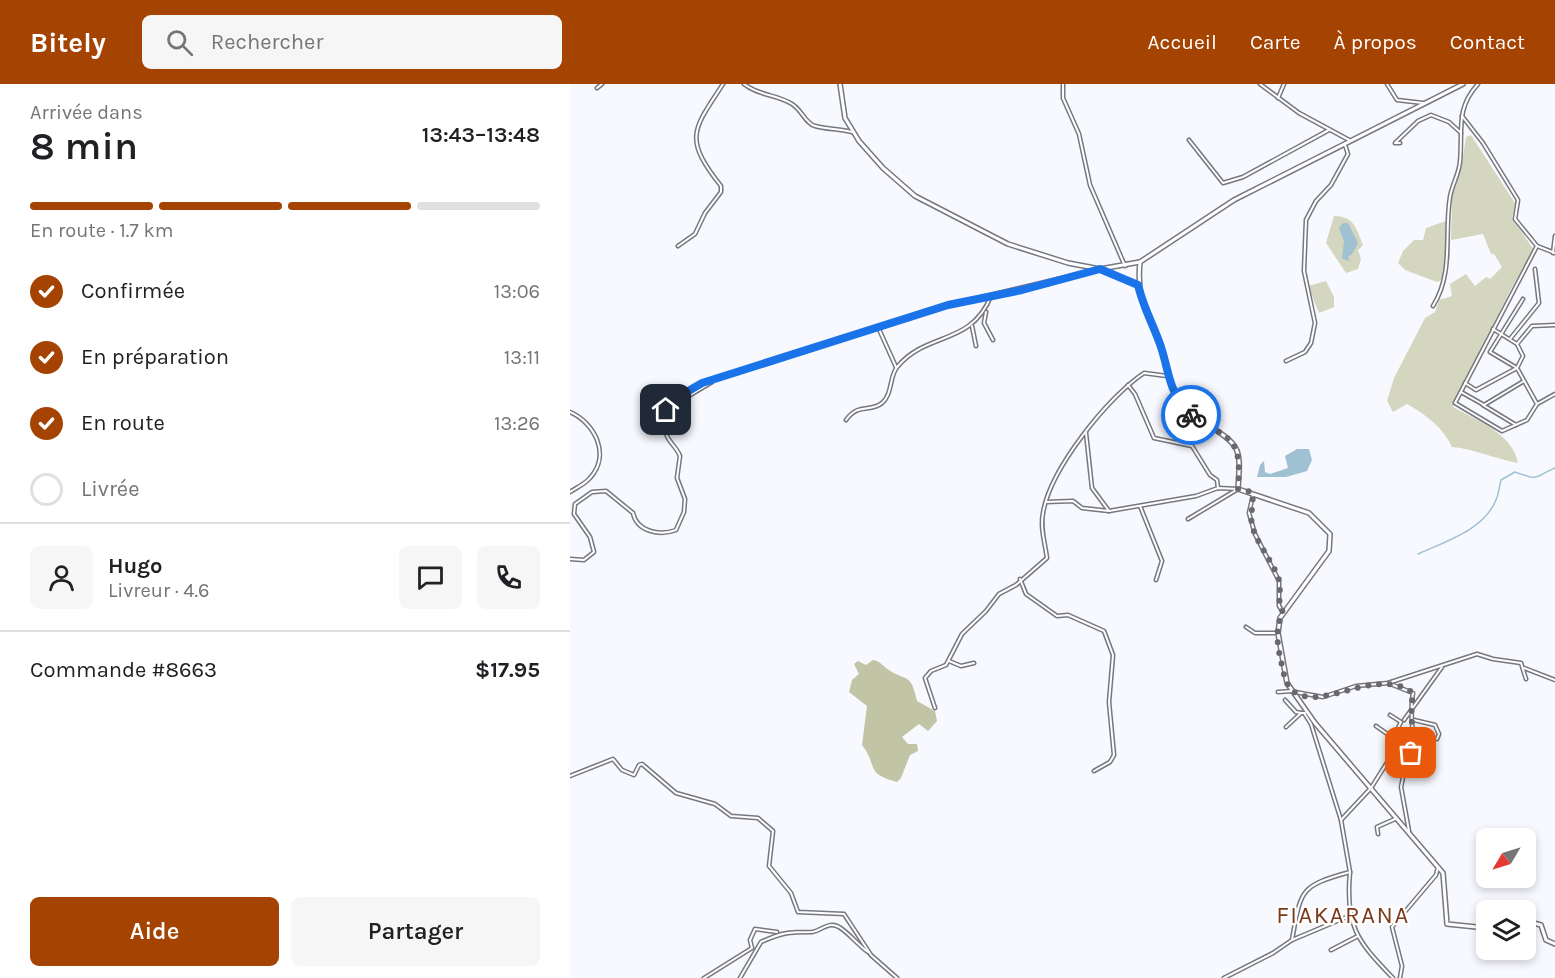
<!DOCTYPE html>
<html lang="fr">
<head>
<meta charset="utf-8">
<style>
	:root { --surface:#fff; --page:#f6f6f6; --text:#202124; --muted:#757577; --line:#e0e0e0; --accent:#a54302 }
	body { margin:0; font-family:Karla,sans-serif; background:var(--page); color:var(--text); height:100vh; display:flex; flex-direction:column; font-size:22px; white-space:nowrap }
	* { box-sizing:border-box; margin:0 }
	p { font-size:20px; color:var(--muted) }
	.icon { flex:none; width:33px; height:33px; fill:none; stroke:currentColor; stroke-width:2; stroke-linecap:round; stroke-linejoin:round }
	.map { position:relative; flex:1; overflow:hidden }
	.side { display:flex; flex-direction:column; background:var(--surface); width:570px }
	.side>* { flex:none }
	.needle { width:39px; rotate:232deg }
	.fabs { position:absolute; left:906px; top:744px; display:grid; gap:12px }
	.fabs a { display:grid; place-items:center; width:60px; height:60px; border-radius:9px; background:var(--surface); box-shadow:0 3px 9px #0003; font-size:30px }
	.pin { position:absolute; display:grid; place-items:center; width:51px; height:51px; color:#fff; margin:-26px; border-radius:12px; box-shadow:0 3px 9px #0006 }
	.courier { position:absolute; display:grid; place-items:center; width:60px; height:60px; margin:-30px; border:4px solid #1a73e8; border-radius:50%; background:#fff; color:#222; box-shadow:0 2px 8px #0007 }
	.head em { font-style:normal; font-weight:600 }
	.head div { display:flex; flex-direction:column-reverse }
	.head { display:flex; align-items:center; justify-content:space-between; height:102px; padding:0 30px }
	h1 { font-size:39px; font-weight:600; line-height:45px }
	.bar { display:grid; grid-template-columns:repeat(4,1fr); gap:9px 6px; align-content:center; height:72px; padding:0 30px }
	.bar i { height:8px; border-radius:4px; background:var(--line) }
	.bar .on { background:var(--accent) }
	.bar p { grid-column:span 4 }
	.line { display:flex; align-items:center; gap:15px; padding:0 30px; border-top:2px solid var(--line) }
	.line div { flex:1 }
	.round { display:grid; place-items:center; flex:none; width:63px; height:63px; border-radius:9px; background:var(--page) }
	ol { padding:0 30px; list-style:none }
	li { display:flex; align-items:center; gap:18px; height:66px }
	li p { margin-inline-start:auto }
	li .icon { padding:6px; border-radius:50%; background:var(--accent); color:#fff; stroke-width:4 }
	li:last-child { color:var(--muted) }
	li i { width:33px; height:33px; border:3px solid var(--line); border-radius:50% }
	.primary-button { display:flex; gap:12px; margin-top:auto; padding:12px 30px }
	.primary-button a { flex:1; height:69px; border-radius:9px; background:var(--accent); color:#fff; font-size:24px; font-weight:600; line-height:69px; text-align:center }
	.primary-button a+a { background:var(--page); color:var(--text) }
	header { display:flex; align-items:center; gap:36px; box-sizing:border-box; height:84px; padding:0 30px; background:var(--accent); color:#fff }
	header strong { font-size:28px }
	nav { display:flex; gap:33px; margin-inline-start:auto; font-size:21px }
	.search { width:420px; height:54px; background:var(--page); display:flex; align-items:center; gap:15px; box-sizing:border-box; padding:0 21px; border-radius:9px; color:var(--muted); font-size:22px }
	main { display:flex; flex:1; min-height:0 }
	.map>svg:first-child { display:block }
	.green { fill:#d4d6bf }
	.forest { fill:#c2c5a5 }
	.water { fill:#9fc1d2 }
	.lines { fill:none; stroke-linecap:round; stroke-linejoin:round }
	.stream { stroke:#9fc1d2; stroke-width:1.5 }
	.minor-casing { stroke:#76787e; stroke-width:5 }
	.tertiary-casing { stroke:#76787e; stroke-width:6 }
	.minor { stroke:#fff; stroke-width:2 }
	.tertiary { stroke:#fff; stroke-width:3 }
	.done { stroke:#69696d; stroke-width:6; stroke-dasharray:0 10.8 }
	.route { stroke:#1a73e8; stroke-width:8 }
	.labels { text-anchor:middle; dominant-baseline:central; stroke-width:4.5; stroke-linejoin:round; paint-order:stroke }
	.quarter-label { font-size:24px; letter-spacing:1.5px; fill:#7b3b1a; stroke:#fff }
</style>
</head>
<body>
<header>
<strong>Bitely</strong>
<div class="search"><svg class="icon" aria-label="search" viewBox="0 0 24 24"><circle cx="10" cy="10" r="6"/><path d="M15 15l6 6"/></svg>Rechercher</div>
<nav><a>Accueil</a><a>Carte</a><a>À propos</a><a>Contact</a></nav>
</header>
<main>
<section class="side">
<div class="head"><div><h1>8 min</h1><p>Arrivée dans</p></div><em>13:43–13:48</em></div>
<div class="bar"><i class="on"></i><i class="on"></i><i class="on"></i><i></i><p>En route · 1.7 km</p></div>
<ol>
<li><svg class="icon" aria-label="check" viewBox="0 0 24 24"><path d="M5 12l5 5 9-10"/></svg>Confirmée<p>13:06</p></li>
<li><svg class="icon" aria-label="check" viewBox="0 0 24 24"><path d="M5 12l5 5 9-10"/></svg>En préparation<p>13:11</p></li>
<li><svg class="icon" aria-label="check" viewBox="0 0 24 24"><path d="M5 12l5 5 9-10"/></svg>En route<p>13:26</p></li>
<li><i></i>Livrée</li>
</ol>
<div class="line" style="height:108px"><a class="round"><svg class="icon" aria-label="person" viewBox="0 0 24 24"><circle cx="12" cy="8" r="4"/><path d="M4 21q1-7 8-7t8 7"/></svg></a><div><b>Hugo</b><p>Livreur · 4.6</p></div><a class="round"><svg class="icon" aria-label="chat" viewBox="0 0 24 24"><path d="M4 5h16v11H9l-5 4z"/></svg></a><a class="round"><svg class="icon" aria-label="phone" viewBox="0 0 24 24"><path d="M5 4h4l2 5-3 2q2 4 5 5l2-3 5 2v4C11 20 4 13 5 4z"/></svg></a></div>
<div class="line" style="height:78px"><div>Commande #8663</div><b>$17.95</b></div>
<div class="primary-button"><a>Aide</a><a>Partager</a></div>
</section>
<div class="map">
<svg width="985" height="894" viewBox="0 0 985 894">
	<rect width="100%" height="100%" fill="#f8f9ff"/>
	<g class="green">
		<path d="M901,51L945,119L942,134L964,166L941,205L883,323C907,336 943,350 948,379C925,375 905,365 882,363C873,343 856,331 837,320L823,328L817,317L824,294L855,234L865,228L869,216L882,212L880,200L896,190L905,202L916,193L920,195L932,183L924,170H921L913,150L881,156L882,112L892,79L896,53Z"/>
		<path d="M764,132C784,132 786,144 793,161L788,166L791,175L788,185L776,189L756,159Z"/>
		<polygon points="879,136 880,173 874,195 867,198 835,186 828,179 833,167 844,156 853,156 856,144"/>
		<polygon points="756,197 764,213 764,223 749,229 738,202"/>
	</g>
	<path class="forest" d="M303,576C312,578 312,582 319,586C338,599 340,587 347,617L365,627L367,637L358,647L349,640L332,653L338,660H347L348,667L340,671L331,694L327,698C294,689 309,683 292,661L297,622L279,608L282,596L289,590L284,580L288,577L296,581Z"/>
	<g class="water">
		<polygon points="773,139 778,139 788,159 782,170 778,173 780,177 772,175 774,157 769,144"/>
		<polygon points="727,365 739,365 742,376 737,387 716,393 687,393 690,381 694,377 695,388 700,390 718,384 715,372"/>
	</g>
	<g class="lines">
		<path class="stream" d="M848,470C874,458 913,446 925,418C929,411 929,403 931,396L945,388C971,397 962,394 985,384"/>
		<defs>
			<g id="minor">
				<path d="M174,0C189,12 206,10 222,20C231,25 236,40 245,42C255,45 270,45 282,48"/>
				<polyline points="493,0 493,14 509,50 520,101 555,182"/>
				<polyline points="690,0 729,29 779,56"/>
				<polyline points="817,0 827,16 853,19"/>
				<polyline points="27,4 32,0"/>
				<polyline points="708,14 714,0"/>
				<polyline points="892,32 913,59 948,116 945,135 967,162 985,169"/>
				<polyline points="619,56 653,99 673,93 759,46"/>
				<polyline points="830,59 825,59 848,37 861,31 879,38 891,49"/>
				<path d="M108,162L125,150L135,129L151,108V102C113,54 123,46 153,0"/>
				<polyline points="967,162 885,319 932,347 957,336 967,320 985,310"/>
				<polyline points="983,169 985,152"/>
				<polyline points="953,215 920,268 947,284 967,320"/>
				<path d="M863,222C884,189 874,150 880,113C882,101 889,90 890,78C893,47 885,25 908,0"/>
				<polyline points="416,228 414,239 423,256"/>
				<polyline points="402,242 406,262"/>
				<polyline points="308,243 326,283"/>
				<polyline points="940,255 969,219 965,185"/>
				<polyline points="947,260 962,242 985,241"/>
				<polyline points="716,277 735,268 741,259 745,239 734,187 736,136 746,117 761,101 778,70 775,61"/>
				<polyline points="895,299 906,306 947,284 953,272 947,260 923,245"/>
				<polyline points="558,301 565,310 584,354 622,362 640,391 647,396 648,404"/>
				<polyline points="891,308 914,321 954,297"/>
				<polyline points="913,321 946,341"/>
				<polyline points="96,326 106,332 117,313 142,298"/>
				<path d="M0,328C25,339 41,371 20,394C15,400 6,404 0,408"/>
				<path d="M276,336C289,318 300,329 312,319C323,310 319,291 328,282C358,247 401,262 421,212"/>
				<polyline points="516,349 522,404 539,427"/>
				<polyline points="683,411 679,429 685,450 709,497 709,522 713,528"/>
				<polyline points="476,418 503,417 512,424 539,427 626,412 648,404 668,405"/>
				<polyline points="570,422 592,477 586,496"/>
				<polyline points="618,435 668,405"/>
				<path d="M0,475L14,476L24,468L20,453L4,430L5,420L22,408L36,407L63,429C67,448 90,452 106,446L114,428L115,415L107,394L110,372C107,364 100,359 97,352C85,317 111,316 132,299L378,221L530,185L568,201"/>
				<polyline points="450,495 456,510 487,532 498,531 534,547 543,571 539,618 544,671 540,678 524,687"/>
				<polyline points="676,543 685,549 708,549"/>
				<polyline points="379,577 391,582 404,579"/>
				<polyline points="954,584 985,596"/>
				<path d="M818,599L843,609C840,626 842,645 845,663L841,669"/>
				<polyline points="708,608 722,607"/>
				<polyline points="725,608 753,613 786,602 818,599 907,570 923,575 951,579 956,595"/>
				<polyline points="715,616 726,628 731,629"/>
				<path d="M365,624L355,594L361,587L376,581L392,550L416,527L429,510L446,501L477,474C475,459 470,444 473,429C480,385 538,313 574,289L597,292"/>
				<polyline points="734,629 741,640 771,736"/>
				<polyline points="834,636 872,583"/>
				<polyline points="844,636 865,641 869,650 867,655"/>
				<polyline points="806,642 823,654"/>
				<polyline points="716,643 731,629 735,629"/>
				<polyline points="821,673 831,679 837,672 835,662 830,658"/>
				<polyline points="848,673 853,668 856,658"/>
				<polyline points="0,692 43,675 52,686 64,691 69,681 72,680 106,709 145,720 161,732 188,734 203,747 199,782 221,809 228,828 274,830 301,871"/>
				<polyline points="839,747 831,703 838,670 846,671 853,680"/>
				<polyline points="808,750 807,743 825,735"/>
				<path d="M780,788C775,842 787,857 823,894"/>
				<polyline points="722,856 779,832"/>
				<polyline points="761,866 788,852"/>
				<polyline points="302,872 327,894"/>
				<polyline points="134,894 182,864 180,856 185,845 207,848"/>
				<path d="M170,894L191,858C213,848 219,848 242,848C251,847 258,837 269,843C279,849 288,861 298,868"/>
				<path d="M654,894L703,869L722,856C731,806 729,802 780,788L771,736L801,704L830,658L823,654L831,638L820,631"/>
				<polyline points="830,894 832,882 822,843 866,791 868,783"/>
			</g>
			<g id="tertiary">
				<polyline points="270,0 275,34 289,57 313,84 345,112 438,160 498,179 530,185 570,178 664,116 893,0"/>
				<path d="M570,178C566,216 578,229 590,262C599,285 597,300 613,322C619,330 627,334 635,339C671,362 671,363 668,405L739,429L760,450L759,467L710,534L708,549L717,599L745,639L873,789L877,840L916,844"/>
				<polyline points="956,837 971,841 976,856 985,860"/>
			</g>
		</defs>
		<use href="#minor" class="minor-casing"/>
		<use href="#tertiary" class="tertiary-casing"/>
		<use href="#minor" class="minor"/>
		<use href="#tertiary" class="tertiary"/>
	</g>
	<g class="lines">
		<path class="done" d="M621,331C662,357 672,353 668,405L682,408C685,424 677,432 685,450C691,465 704,480 709,496C712,507 706,518 713,528C705,543 707,561 711,577C713,586 715,601 723,607C752,629 806,581 843,609C840,627 842,645 845,663L841,669"/>
		<path class="route" d="M96,326L98,319L132,299L378,221L452,206L530,185L568,201C573,223 584,242 591,263C600,291 598,307 621,331"/>
	</g>
	<g class="labels">
		<g class="quarter-label">
			<text x="773" y="831">FIAKARANA</text>
		</g>
	</g>
</svg>
<div class="fabs">
<a><svg class="needle" viewBox="-14 -14 28 28"><path d="M0-13l5 13h-10z" fill="#e53935"/><path d="M0 13l5-13h-10z" fill="#757577"/></svg></a>
<a><svg class="icon" aria-label="layers" viewBox="0 0 24 24"><path d="M12 4l9 5-9 5-9-5zM3 14l9 5 9-5"/></svg></a>
</div>
<div class="pin" style="left:841px;top:669px;background:#ea580c"><svg class="icon" aria-label="bag" viewBox="0 0 24 24"><path d="M5 8h14l-1 12H6zM9 8a3 3 0 0 1 6 0"/></svg></div>
<div class="pin" style="left:96px;top:326px;background:#1f2937"><svg class="icon" aria-label="home" viewBox="0 0 24 24"><path d="M3 11l9-7 9 7M6 9v11h12V9"/></svg></div>
<div class="courier" style="left:621px;top:331px"><svg class="icon" aria-label="bike" viewBox="0 0 24 24"><circle cx="6" cy="16" r="4"/><circle cx="18" cy="16" r="4"/><path d="M6 16l4-8h5l3 8M10 8l3 8H6M13 5h3"/></svg></div>
</div>
</main>
</body>
</html>
